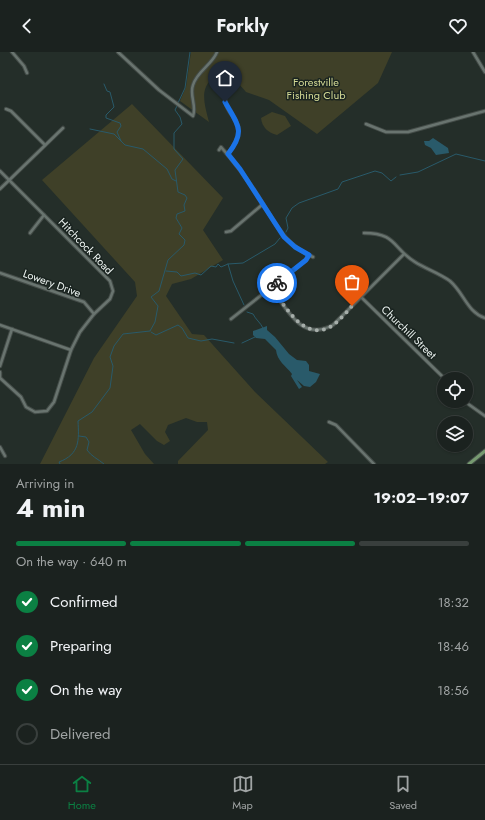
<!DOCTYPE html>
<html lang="en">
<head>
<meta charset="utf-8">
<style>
	:root { --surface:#1b221f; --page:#282f2c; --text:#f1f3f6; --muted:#a0a4a4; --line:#393f3d; --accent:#0b8043 }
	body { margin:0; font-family:Jost,sans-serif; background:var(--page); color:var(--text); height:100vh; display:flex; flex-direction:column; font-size:15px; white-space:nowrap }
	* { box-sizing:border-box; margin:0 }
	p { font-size:13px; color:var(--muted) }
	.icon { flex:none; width:22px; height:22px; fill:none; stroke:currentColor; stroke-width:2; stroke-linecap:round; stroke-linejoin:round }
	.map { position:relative; height:412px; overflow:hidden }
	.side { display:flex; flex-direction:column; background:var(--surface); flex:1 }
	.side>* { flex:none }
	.tools { position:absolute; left:437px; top:320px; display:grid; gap:8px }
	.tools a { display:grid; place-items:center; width:36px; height:36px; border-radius:50%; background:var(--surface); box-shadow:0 1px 3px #0004,0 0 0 1px var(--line); font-size:20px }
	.pin { position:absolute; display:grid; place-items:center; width:34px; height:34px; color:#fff; margin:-41px -17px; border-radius:50% 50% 50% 0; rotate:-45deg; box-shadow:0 0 4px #0007 }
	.pin .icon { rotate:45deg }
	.courier { position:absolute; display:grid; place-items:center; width:40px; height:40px; margin:-20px; border:3px solid #1a73e8; border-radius:50%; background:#fff; color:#222; box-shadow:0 1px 5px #0007 }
	.head em { font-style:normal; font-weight:700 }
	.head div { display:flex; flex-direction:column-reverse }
	.head { display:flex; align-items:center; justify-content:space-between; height:68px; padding:0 16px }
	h1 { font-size:26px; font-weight:700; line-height:30px }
	.bar { display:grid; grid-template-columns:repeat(4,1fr); gap:6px 4px; align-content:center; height:48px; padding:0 16px }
	.bar i { height:5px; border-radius:3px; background:var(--line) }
	.bar .on { background:var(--accent) }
	.bar p { grid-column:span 4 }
	ol { padding:0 16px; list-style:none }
	li { display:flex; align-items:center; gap:12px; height:44px }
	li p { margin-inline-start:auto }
	li .icon { padding:4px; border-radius:50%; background:var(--accent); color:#fff; stroke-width:4 }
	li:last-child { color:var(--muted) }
	li i { width:22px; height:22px; border:2px solid var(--line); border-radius:50% }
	header { display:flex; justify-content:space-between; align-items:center; height:52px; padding:0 16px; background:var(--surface); font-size:18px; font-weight:700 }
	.menu { display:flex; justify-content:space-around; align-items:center; height:56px; border-top:1px solid var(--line); background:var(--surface); font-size:11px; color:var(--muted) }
	.menu a { display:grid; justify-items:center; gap:2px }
	.menu .on { color:var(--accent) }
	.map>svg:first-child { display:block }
	.green { fill:#3f4028 }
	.water { fill:#295a6a }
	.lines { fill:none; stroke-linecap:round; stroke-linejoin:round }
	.stream { stroke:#295a6a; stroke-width:1 }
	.minor-casing { stroke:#434b47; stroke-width:4.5 }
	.major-casing { stroke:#434b47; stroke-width:5 }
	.minor { stroke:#69746f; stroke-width:2.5 }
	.major { stroke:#769a70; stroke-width:3 }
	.done { stroke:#a6aeaa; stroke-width:4; stroke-dasharray:0 7.2 }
	.route { stroke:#1a73e8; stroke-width:5 }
	.labels { text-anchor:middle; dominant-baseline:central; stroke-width:3; stroke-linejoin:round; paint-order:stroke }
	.park-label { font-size:11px; fill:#d4da95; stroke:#1a2420 }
	.street-label { font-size:11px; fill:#ecf3f0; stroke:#1a2420 }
</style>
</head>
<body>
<header><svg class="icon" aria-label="back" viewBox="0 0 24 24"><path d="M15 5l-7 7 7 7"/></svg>Forkly<svg class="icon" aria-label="heart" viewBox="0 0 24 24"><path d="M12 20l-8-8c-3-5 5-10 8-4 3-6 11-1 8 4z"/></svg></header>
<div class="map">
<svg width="485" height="412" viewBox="0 0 485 412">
	<rect width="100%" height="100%" fill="#242e29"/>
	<g class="green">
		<path d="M191,0H392L378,31L317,82L269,48L246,40L226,17C199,31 202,44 209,70L180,49L186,35Z"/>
		<polygon points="132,52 223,146 203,178 223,208 191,227 172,232 166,244 192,282 204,283 255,340 328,410 325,412 178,412 178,409 208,378 207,370 197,370 186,366 168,373 165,380 170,389 164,393 157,389 140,372 131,378 145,402 154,412 40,412 94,306 137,244 135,230 42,128"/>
		<path d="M272,60L285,64L291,74L277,83C268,81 262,75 261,66Z"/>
	</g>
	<g class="water">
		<polygon points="433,86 448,96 449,101 436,103 431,96 425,93 424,89 429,89"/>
		<path d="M267,274V278L275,285L289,302L297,308L306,309L309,313V319L320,322L316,330L310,335L304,334L297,328L302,335L299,337L291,324L292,322C286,314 277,309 276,298L265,287L256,286L253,283V279Z"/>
	</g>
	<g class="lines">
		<g class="stream">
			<polyline points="104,32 107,39 110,40 114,55 106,63 106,66 120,71 121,74 117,80 121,89"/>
			<polyline points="178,51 185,36 190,0"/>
			<polyline points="90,77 114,82 125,93 143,97 167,117 172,127 176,129"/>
			<polyline points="400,123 418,120 456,102 485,109"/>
			<polyline points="286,180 288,176 286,166 292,156 299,151 338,137 342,130 375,119 382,121 391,129 396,125"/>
			<polyline points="228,212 233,229 244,253"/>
			<polyline points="166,219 177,220 181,224 195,221 201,223 211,214 216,215 218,212 221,215 228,212 243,211 275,192 280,186"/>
			<path d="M247,260L253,262C256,268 260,270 263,276"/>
			<polyline points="151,280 156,283 178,273 182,276 188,286 201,289 212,287 234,291"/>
			<polyline points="242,291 255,285"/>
			<path d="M79,384L86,385L89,390L87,398C91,404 98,407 104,412"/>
			<path d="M60,412L59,410C80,402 79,388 78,369L92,360L110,336L113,314L110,305L114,294L123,282L150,279L155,270L158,254L151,245L159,239L168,208L184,193L185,188L179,182L182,176L176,166L177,162L185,159L184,153L187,146L185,143L178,140L175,118L183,107L174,97V81L182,72L180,65L175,58L177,54"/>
		</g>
		<defs>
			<g id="minor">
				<polyline points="12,0 24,14 27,21"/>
				<path d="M118,0L159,38L193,64C197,54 189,43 193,33C197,19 212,13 217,0"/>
				<polyline points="473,0 485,20"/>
				<path d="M225,40C222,69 255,66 228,102"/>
				<polyline points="6,57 11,59 45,93"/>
				<polyline points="366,72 386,80 408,80 485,59"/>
				<path d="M219,98L221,95C237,113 251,132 263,152C279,177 285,192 313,205"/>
				<polyline points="0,119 110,229 113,239 110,247 94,262 80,280 71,298 54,350 47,359 35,360 26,355 21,345 0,326 0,320"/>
				<polyline points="0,137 63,76"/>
				<polyline points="226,180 231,179 263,152"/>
				<polyline points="30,181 44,163"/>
				<path d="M364,181C397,181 392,196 415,210C426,217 439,221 450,229C464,241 467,260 485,266"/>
				<polyline points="0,221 84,250 94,262"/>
				<path d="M271,236C288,258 301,290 333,273L404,202"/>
				<polyline points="361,245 445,327"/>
				<polyline points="231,267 306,208 309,203"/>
				<polyline points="0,273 71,298"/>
				<polyline points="0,314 12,277"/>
				<polyline points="464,349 485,364"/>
				<polyline points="329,370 336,373 374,412"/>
				<polyline points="0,395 5,404"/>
			</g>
			<polyline id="major" points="469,412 485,399"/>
		</defs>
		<use href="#minor" class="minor-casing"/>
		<use href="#major" class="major-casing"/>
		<use href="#minor" class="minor"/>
		<use href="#major" class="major"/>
	</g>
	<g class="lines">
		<path class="done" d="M277,231L271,236C286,254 304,291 332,274C339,269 346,261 352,254"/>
		<path class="route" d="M225,50C238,73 246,79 228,102L240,117L284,185L295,195L309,203L306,208L277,231"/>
	</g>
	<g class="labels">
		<g class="park-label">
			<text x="316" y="30">Forestville<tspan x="316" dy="13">Fishing Club</tspan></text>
		</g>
		<g class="street-label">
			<text transform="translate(86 194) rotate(46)">Hitchcock Road</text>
			<text transform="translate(52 231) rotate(20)">Lowery Drive</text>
			<text transform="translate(409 280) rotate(44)">Churchill Street</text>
		</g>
	</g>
</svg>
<div class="tools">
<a><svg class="icon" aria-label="locate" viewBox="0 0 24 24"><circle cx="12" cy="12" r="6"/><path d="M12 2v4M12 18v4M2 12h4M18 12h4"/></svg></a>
<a><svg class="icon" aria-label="layers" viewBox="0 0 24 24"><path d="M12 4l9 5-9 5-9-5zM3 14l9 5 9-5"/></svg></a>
</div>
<div class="pin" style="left:352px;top:254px;background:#ea580c"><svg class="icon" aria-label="bag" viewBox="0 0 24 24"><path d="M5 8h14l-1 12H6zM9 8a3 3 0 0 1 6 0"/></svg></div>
<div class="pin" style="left:225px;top:50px;background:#1f2937"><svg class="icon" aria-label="home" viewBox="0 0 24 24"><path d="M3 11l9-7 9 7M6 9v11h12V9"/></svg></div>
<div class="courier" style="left:277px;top:231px"><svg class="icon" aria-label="bike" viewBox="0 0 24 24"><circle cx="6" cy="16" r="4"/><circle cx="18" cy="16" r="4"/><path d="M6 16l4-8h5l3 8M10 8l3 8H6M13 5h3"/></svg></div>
</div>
<section class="side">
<div class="head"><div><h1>4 min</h1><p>Arriving in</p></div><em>19:02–19:07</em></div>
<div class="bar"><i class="on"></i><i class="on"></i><i class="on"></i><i></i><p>On the way · 640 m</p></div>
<ol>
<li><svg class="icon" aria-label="check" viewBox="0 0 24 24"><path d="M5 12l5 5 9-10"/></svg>Confirmed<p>18:32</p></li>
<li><svg class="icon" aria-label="check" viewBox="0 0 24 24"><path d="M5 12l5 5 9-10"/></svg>Preparing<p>18:46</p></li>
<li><svg class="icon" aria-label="check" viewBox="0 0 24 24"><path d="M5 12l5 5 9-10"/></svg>On the way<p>18:56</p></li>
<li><i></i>Delivered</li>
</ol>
</section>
<nav class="menu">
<a class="on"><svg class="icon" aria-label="home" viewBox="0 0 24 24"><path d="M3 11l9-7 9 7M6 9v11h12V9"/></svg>Home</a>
<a><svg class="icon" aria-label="map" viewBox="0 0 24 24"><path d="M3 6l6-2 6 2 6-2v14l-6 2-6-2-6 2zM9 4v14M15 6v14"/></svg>Map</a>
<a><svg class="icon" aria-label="saved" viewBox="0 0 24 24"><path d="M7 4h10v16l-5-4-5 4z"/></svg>Saved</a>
</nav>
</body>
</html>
